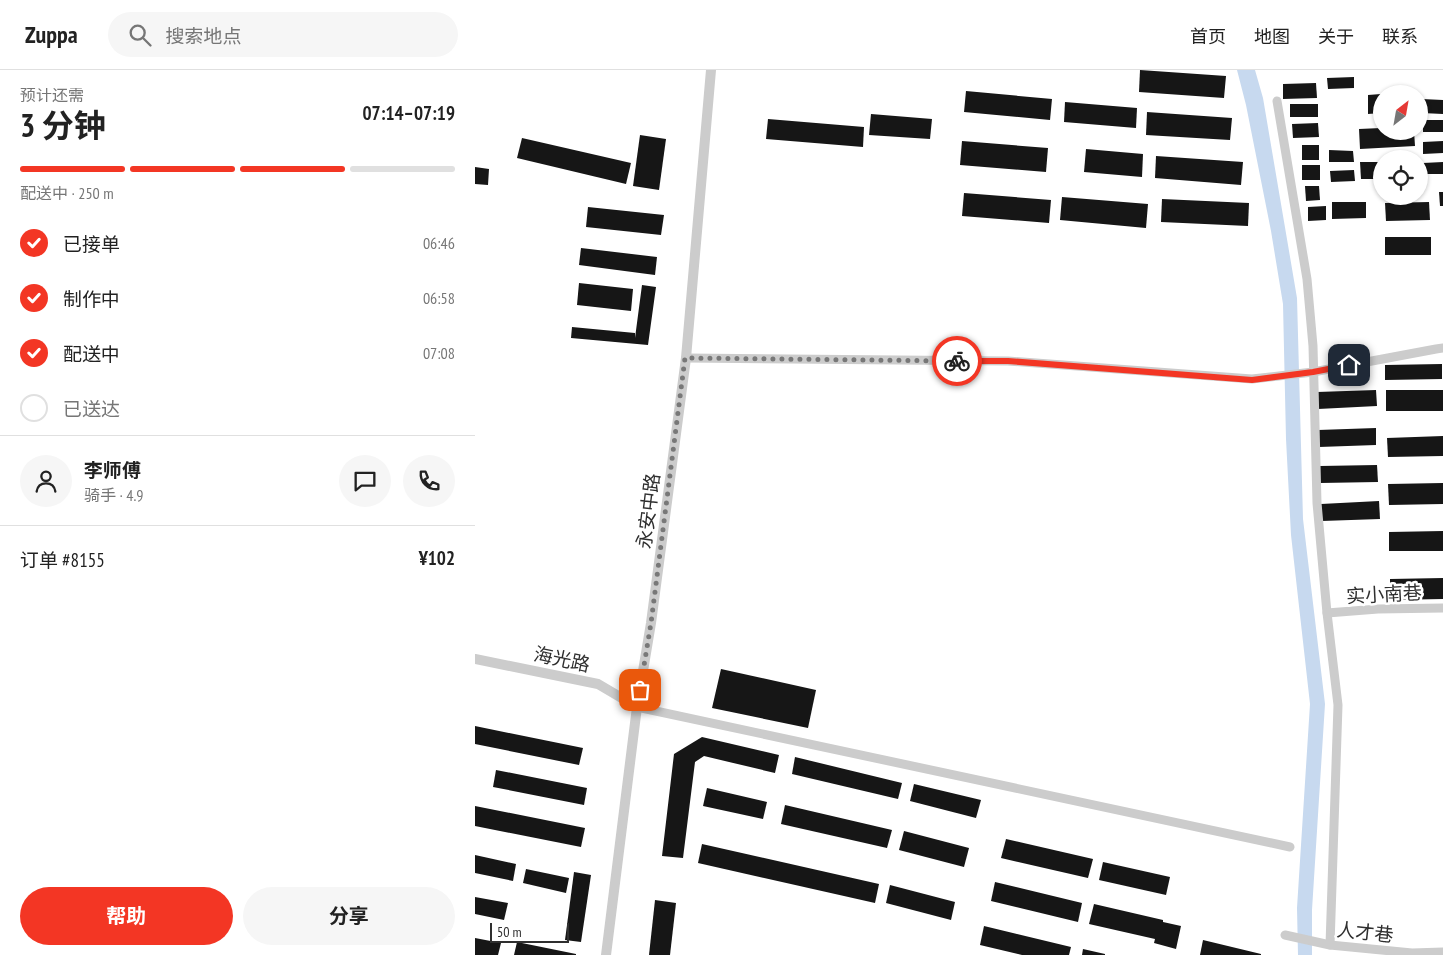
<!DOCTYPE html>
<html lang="zh">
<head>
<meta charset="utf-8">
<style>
	:root { --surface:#fff; --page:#f6f6f6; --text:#222; --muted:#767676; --line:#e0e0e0; --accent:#f33624 }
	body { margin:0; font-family:"PT Sans Narrow","Noto Sans SC",sans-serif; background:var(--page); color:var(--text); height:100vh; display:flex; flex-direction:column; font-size:19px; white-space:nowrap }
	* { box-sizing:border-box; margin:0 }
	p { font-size:16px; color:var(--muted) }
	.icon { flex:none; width:28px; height:28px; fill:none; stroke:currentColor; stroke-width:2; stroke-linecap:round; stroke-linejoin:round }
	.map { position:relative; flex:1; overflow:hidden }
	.panel { display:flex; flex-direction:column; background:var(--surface); width:475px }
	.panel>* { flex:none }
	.needle { width:32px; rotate:31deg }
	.tools { position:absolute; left:898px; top:15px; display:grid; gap:10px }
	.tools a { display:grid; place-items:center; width:55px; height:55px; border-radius:50%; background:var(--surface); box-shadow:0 1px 4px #0004; font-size:25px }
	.scale { position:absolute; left:15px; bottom:12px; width:79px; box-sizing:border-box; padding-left:5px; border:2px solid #2f2f2f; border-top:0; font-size:14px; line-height:18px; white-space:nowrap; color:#2f2f2f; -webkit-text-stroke:4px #fff; paint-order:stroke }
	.pin { position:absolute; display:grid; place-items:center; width:42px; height:42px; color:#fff; margin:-21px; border-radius:10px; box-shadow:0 2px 8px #0006 }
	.courier { position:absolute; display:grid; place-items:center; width:50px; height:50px; margin:-25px; border:4px solid #f33624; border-radius:50%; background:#fff; color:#222; box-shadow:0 1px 6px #0007 }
	.head em { font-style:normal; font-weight:700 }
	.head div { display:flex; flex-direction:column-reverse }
	.head { display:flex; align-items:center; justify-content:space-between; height:85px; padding:0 20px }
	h1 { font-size:32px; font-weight:700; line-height:38px }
	.bar { display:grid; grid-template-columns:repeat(4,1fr); gap:8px 5px; align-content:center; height:60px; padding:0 20px }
	.bar i { height:6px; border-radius:4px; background:var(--line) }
	.bar .active { background:var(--accent) }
	.bar p { grid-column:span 4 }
	.line { display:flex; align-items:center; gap:12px; padding:0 20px; border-top:1px solid var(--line) }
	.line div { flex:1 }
	.round { display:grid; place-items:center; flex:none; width:52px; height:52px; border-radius:26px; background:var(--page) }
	ol { padding:0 20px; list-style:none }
	li { display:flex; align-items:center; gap:15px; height:55px }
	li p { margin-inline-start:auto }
	li .icon { padding:5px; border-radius:50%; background:var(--accent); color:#fff; stroke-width:4 }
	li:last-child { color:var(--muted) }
	li i { width:28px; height:28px; border:2px solid var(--line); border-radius:50% }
	.button { display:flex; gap:10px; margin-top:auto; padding:10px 20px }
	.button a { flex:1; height:58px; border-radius:30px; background:var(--accent); color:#fff; font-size:20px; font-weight:700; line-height:58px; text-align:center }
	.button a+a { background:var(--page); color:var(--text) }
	header { display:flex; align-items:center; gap:30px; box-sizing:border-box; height:70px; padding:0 25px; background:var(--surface); border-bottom:1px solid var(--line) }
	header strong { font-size:24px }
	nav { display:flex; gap:28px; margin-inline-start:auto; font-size:18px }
	.search { width:350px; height:45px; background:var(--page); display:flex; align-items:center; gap:12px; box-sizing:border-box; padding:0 18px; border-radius:28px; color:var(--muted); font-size:19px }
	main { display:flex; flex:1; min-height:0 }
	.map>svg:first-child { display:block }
	.water { fill:#c7d9ef }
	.building { fill:#161616 }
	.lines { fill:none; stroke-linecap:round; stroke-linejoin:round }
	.minor { stroke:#ccc; stroke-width:9 }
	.tertiary { stroke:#ccc; stroke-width:10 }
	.done { stroke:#787878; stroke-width:5; stroke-dasharray:0 9 }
	.route { stroke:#f33624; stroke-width:6 }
	.labels { text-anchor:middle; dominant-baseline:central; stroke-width:5; stroke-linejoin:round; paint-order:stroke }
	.street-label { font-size:19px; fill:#2f2f2f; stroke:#fff }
</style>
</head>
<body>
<header>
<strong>Zuppa</strong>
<div class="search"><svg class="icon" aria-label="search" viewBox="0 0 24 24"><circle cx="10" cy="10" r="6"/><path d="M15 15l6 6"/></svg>搜索地点</div>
<nav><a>首页</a><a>地图</a><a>关于</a><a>联系</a></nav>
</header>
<main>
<section class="panel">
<div class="head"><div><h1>3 分钟</h1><p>预计还需</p></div><em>07:14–07:19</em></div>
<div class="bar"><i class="active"></i><i class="active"></i><i class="active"></i><i></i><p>配送中 · 250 m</p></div>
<ol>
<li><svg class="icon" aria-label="check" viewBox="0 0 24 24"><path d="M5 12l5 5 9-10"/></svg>已接单<p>06:46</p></li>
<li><svg class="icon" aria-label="check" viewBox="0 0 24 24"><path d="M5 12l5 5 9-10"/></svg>制作中<p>06:58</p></li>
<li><svg class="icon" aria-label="check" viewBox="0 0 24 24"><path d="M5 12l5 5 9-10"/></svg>配送中<p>07:08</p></li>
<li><i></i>已送达</li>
</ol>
<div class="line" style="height:90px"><a class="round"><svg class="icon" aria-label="person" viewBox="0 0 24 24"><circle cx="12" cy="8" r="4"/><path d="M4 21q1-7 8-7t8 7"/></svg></a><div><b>李师傅</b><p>骑手 · 4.9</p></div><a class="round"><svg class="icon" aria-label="chat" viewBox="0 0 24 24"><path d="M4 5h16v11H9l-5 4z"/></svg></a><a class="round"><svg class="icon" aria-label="phone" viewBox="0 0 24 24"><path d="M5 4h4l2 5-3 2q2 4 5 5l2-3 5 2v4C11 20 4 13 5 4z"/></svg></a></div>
<div class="line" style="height:65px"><div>订单 #8155</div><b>¥102</b></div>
<div class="button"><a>帮助</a><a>分享</a></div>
</section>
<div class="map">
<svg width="968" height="885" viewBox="0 0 968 885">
	<rect width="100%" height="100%" fill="#fff"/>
	<polygon class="water" points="762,0 780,0 788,28 822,228 828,449 850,634 837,840 837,885 823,885 822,838 835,634 816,465 811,369 808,234 796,161 771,35"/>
	<g class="building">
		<polygon points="665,0 751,6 749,28 664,22"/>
		<polygon points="879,7 879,18 853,19 852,8"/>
		<polygon points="841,13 842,28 808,29 808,14"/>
		<polygon points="491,21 577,29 575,50 489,42"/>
		<polygon points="906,24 906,43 893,44 893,25"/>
		<polygon points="947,29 968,30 968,44 947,43"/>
		<polygon points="590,32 662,38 661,58 589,52"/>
		<rect x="815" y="34" width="28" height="13"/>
		<polygon points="672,42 757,48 755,70 671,65"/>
		<polygon points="396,44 457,49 455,69 394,65"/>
		<polygon points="293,49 389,57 388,77 291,69"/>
		<rect x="948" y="50" width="20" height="12"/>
		<polygon points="843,53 844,67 818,68 817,54"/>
		<polygon points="906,58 906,61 939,61 940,76 885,79 884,59"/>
		<polygon points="165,65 191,69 184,120 158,116"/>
		<polygon points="47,68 156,93 151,114 42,88"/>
		<polygon points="487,71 573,78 571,102 485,95"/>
		<polygon points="968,71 968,83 948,84 948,72"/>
		<rect x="827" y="75" width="17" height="15"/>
		<polygon points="611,79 668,84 667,107 609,102"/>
		<polygon points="854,80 878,81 879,92 854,92"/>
		<polygon points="681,86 768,92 766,115 680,108"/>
		<polygon points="885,92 906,92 906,109 886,109"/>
		<polygon points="968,92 968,104 949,104 948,93"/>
		<rect x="827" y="95" width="18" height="15"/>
		<polygon points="0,97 14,99 13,115 0,114"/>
		<polygon points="879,100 880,111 856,112 855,101"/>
		<polygon points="830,116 844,116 845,130 831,131"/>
		<polygon points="964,122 968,122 968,136 965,136"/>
		<polygon points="489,123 576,130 574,153 487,146"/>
		<polygon points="587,127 673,134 671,158 585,150"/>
		<polygon points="687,129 774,133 773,156 686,152"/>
		<polygon points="857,132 891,132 891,148 857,149"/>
		<polygon points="954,132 955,150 911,151 910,133"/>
		<polygon points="851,136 851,150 833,151 833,137"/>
		<polygon points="113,137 189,145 186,165 111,157"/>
		<rect x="910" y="167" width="46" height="18"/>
		<polygon points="106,178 182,187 180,205 104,195"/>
		<polygon points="104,213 158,219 156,241 102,235"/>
		<polygon points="167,215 181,217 173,275 96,268 97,257 160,263 160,268"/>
		<polygon points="967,294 967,309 910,310 910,295"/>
		<polygon points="901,320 902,336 843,339 842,322"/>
		<rect x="911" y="320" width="57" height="21"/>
		<polygon points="901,358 901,375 844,377 843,360"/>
		<polygon points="968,366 968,386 913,387 912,368"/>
		<polygon points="902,395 903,412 845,413 845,396"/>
		<polygon points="968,413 968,434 914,435 913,414"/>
		<polygon points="904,431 905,449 847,451 846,434"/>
		<polygon points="968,461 968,481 914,481 914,462"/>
		<polygon points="968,508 968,529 915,530 915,509"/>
		<polygon points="246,599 341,620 333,658 237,638"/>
		<polygon points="0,656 108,678 104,695 0,674"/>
		<polygon points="227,667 304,685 300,703 229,686 220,692 208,788 187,786 199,684"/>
		<polygon points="320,687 427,713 423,729 317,704"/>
		<polygon points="21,700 112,718 109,735 18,717"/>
		<polygon points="439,714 506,730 501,748 435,731"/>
		<polygon points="232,718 292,732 288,749 228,736"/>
		<polygon points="310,735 417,760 412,778 306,754"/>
		<polygon points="0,736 110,758 106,777 0,756"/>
		<polygon points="429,761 494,778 489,797 424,780"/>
		<polygon points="531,769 618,789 613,808 526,788"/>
		<polygon points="227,774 404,814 400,833 223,793"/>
		<polygon points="0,785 41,794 38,811 0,803"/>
		<polygon points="628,792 695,807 691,825 624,810"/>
		<polygon points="51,799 94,808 91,823 48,813"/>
		<polygon points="99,802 116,805 106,872 90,870"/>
		<polygon points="520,812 607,833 603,852 516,831"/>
		<polygon points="415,815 480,832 476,850 411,833"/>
		<polygon points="0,827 33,833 29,850 0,844"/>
		<polygon points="180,830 201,833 195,885 174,885"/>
		<polygon points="619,834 688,850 688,852 706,856 701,879 679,873 680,869 614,854"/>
		<polygon points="509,856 596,877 594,885 547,885 505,875"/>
		<polygon points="0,868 26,873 23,885 0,885"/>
		<polygon points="728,870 786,884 786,885 725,885"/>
		<polygon points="42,872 101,884 101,885 39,885"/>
		<polygon points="608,879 630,884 630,885 607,885"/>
	</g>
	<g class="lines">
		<g class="minor">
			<polyline points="802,31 832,209 838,276 842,433 852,543 863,635 855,875"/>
			<polyline points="211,288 533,291 777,309 838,302 961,279 968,278"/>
			<polyline points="852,543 903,539 968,538"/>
			<polyline points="162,637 815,777"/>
			<polyline points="810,865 855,875 937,883 968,882"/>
		</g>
		<g class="tertiary">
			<polyline points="0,589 123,614 162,637"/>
			<polyline points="131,885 162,637 176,553 211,288 236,0"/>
		</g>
	</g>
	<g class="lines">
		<polyline class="done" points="165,620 176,553 210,288 482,291"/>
		<polyline class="route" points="482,291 533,291 777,310 838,302 874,295"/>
	</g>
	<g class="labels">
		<g class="street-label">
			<text transform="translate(173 441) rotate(-83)">永安中路</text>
			<text transform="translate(909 524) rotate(-3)">实小南巷</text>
			<text transform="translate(87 589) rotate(12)">海光路</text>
			<text transform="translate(890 862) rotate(6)">人才巷</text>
		</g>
	</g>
</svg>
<div class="tools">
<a><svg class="needle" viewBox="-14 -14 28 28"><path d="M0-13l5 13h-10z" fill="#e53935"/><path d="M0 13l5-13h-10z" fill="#767676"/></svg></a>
<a><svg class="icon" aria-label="locate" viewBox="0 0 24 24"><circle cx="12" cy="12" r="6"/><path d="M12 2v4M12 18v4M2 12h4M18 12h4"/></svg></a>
</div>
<div class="scale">50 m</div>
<div class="pin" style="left:165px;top:620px;background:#ea580c"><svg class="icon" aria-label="bag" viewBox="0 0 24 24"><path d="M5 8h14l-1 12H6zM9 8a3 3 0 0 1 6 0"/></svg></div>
<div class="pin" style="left:874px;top:295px;background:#1f2937"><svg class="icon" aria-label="home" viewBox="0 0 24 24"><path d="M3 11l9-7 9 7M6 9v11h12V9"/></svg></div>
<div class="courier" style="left:482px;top:291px"><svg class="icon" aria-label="bike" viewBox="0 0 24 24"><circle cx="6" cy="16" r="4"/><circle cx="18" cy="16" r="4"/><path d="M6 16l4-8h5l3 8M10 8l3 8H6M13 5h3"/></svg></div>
</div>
</main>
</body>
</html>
